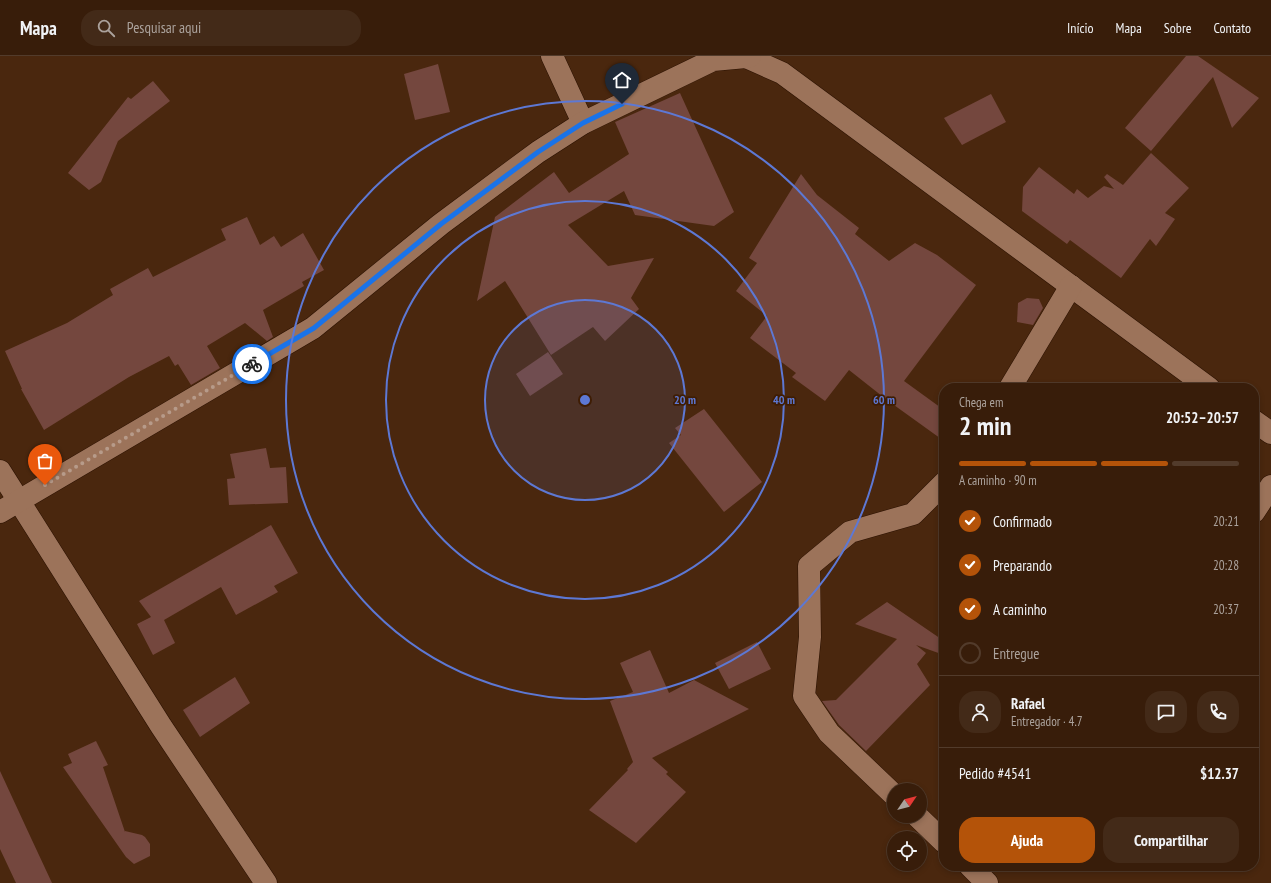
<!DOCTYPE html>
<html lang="pt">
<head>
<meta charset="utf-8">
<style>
	:root { --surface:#381d0a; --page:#432a18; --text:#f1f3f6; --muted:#aba29c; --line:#523b2b; --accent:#b45309 }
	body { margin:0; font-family:"PT Sans Narrow",sans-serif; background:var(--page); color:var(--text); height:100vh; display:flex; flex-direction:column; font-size:15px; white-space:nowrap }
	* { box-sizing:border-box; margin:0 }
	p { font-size:13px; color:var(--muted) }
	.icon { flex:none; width:22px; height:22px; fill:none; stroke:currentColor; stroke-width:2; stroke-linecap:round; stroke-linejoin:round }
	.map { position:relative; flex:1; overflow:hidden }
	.drawer { position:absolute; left:939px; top:327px; width:320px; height:488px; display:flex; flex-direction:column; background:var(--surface); border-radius:16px; box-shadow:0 2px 6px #0003,0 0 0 1px var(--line) }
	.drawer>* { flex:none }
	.needle { width:26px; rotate:55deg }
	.buttons { position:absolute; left:887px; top:727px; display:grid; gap:8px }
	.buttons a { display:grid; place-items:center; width:40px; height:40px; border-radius:50%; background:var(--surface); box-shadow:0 2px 6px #0003,0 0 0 1px var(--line); font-size:20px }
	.pin { position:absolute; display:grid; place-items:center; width:34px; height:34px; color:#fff; margin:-41px -17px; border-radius:50% 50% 50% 0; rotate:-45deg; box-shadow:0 0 4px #0007 }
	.pin .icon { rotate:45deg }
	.courier { position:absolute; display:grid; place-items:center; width:40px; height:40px; margin:-20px; border:3px solid #1a73e8; border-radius:50%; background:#fff; color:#222; box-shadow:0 1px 5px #0007 }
	.head em { font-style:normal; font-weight:600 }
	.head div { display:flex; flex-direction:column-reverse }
	.head { display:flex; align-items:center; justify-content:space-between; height:68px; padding:0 20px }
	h1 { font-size:26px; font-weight:600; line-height:30px }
	.bar { display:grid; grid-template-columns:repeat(4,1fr); gap:6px 4px; align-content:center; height:48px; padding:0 20px }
	.bar i { height:5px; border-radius:3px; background:var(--line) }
	.bar .on { background:var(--accent) }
	.bar p { grid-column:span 4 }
	.line { display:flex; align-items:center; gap:10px; padding:0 20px; border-top:1px solid var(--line) }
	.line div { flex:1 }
	.round { display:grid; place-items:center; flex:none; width:42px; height:42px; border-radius:16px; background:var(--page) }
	ol { padding:0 20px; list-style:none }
	li { display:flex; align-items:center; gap:12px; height:44px }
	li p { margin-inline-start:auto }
	li .icon { padding:4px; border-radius:50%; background:var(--accent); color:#fff; stroke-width:4 }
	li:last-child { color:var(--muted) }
	li i { width:22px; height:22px; border:2px solid var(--line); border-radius:50% }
	.button { display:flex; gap:8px; margin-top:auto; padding:8px 20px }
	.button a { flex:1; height:46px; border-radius:16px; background:var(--accent); color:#fff; font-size:16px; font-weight:600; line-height:46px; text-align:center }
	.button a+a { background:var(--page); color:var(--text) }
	header { display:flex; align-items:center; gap:24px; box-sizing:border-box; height:56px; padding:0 20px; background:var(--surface); border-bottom:1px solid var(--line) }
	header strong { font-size:19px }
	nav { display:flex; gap:22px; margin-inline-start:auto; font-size:14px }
	.search { width:280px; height:36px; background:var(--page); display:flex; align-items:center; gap:10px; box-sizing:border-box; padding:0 14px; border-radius:16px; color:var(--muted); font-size:15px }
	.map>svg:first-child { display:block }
	.building { fill:#74473e }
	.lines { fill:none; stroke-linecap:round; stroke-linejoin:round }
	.minor-casing { stroke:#2b1101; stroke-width:23 }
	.minor { stroke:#9c735a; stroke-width:22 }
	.done { stroke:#b79b8a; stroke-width:4; stroke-dasharray:0 7.2 }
	.route { stroke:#1a73e8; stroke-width:5 }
	.ring { fill:none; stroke:#5d78d4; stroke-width:2 }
	.centre { fill:#5d78d4; stroke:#3f1d04; stroke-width:2 }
	.ring-label { font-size:12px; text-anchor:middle; font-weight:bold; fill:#5d78d4; stroke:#3f1d04; stroke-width:3.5; stroke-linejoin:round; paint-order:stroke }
</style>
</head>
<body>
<header>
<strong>Mapa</strong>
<div class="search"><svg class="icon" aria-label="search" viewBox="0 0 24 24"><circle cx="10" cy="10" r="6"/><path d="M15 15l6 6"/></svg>Pesquisar aqui</div>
<nav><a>Início</a><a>Mapa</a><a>Sobre</a><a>Contato</a></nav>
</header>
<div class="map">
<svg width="1271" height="827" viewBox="0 0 1271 827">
	<rect width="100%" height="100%" fill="#4a270e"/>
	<g class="building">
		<polygon points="1186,0 1198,0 1259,42 1232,72 1213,21 1151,95 1125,72"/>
		<polygon points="438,8 450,56 415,64 404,18"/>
		<polygon points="153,25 170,45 118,85 101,126 89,134 68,117 128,41 131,43"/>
		<polygon points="680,37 734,156 714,170 635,159 624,135 568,169 608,210 654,202 631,242 639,253 605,285 593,271 551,299 505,225 477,245 495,161 554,116 569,137 629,98 615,66"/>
		<polygon points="991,38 1006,66 962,89 944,62"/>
		<polygon points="1151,97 1189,132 1165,157 1175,163 1156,190 1150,183 1121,222 1070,184 1067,188 1022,155 1023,131 1039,111 1074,138 1077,133 1088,142 1104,130 1114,133 1104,121 1107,118 1123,129"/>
		<polygon points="801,118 817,139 859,172 855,178 889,205 915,187 937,199 976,229 904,325 944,354 944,385 887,344 849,314 825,345 792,321 796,317 750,282 767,260 736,235 757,207 749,202"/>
		<polygon points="247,161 260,189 274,180 281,191 303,177 324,214 302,226 304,230 263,254 273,281 267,285 245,267 207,290 220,312 191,329 178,308 175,310 169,300 129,321 44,374 21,333 22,333 5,295 67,267 113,239 110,233 148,212 153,221 226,184 221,173"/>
		<polygon points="1027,242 1039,243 1043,252 1033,269 1017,266 1018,247"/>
		<polygon points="548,296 563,318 530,340 516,318"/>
		<polygon points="704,353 762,426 724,456 669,387 681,379 675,372"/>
		<polygon points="266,392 270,412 286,411 288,447 229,449 227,423 235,422 230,398"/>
		<polygon points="271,469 298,517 274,530 278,536 236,559 221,531 164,564 175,587 153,599 137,568 151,561 139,545"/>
		<polygon points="887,546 944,585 944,599 916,589 926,597 917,608 930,629 866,695 839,669 822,645 836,644 897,583 855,568"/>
		<polygon points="757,586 771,613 729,633 715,607"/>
		<polygon points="650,594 669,637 694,624 749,653 652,702 668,716 666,718 686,736 636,787 589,754 628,714 627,713 633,706 610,645 633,636 620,607"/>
		<polygon points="235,621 250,647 200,681 183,654"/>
		<polygon points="96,685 108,709 103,711 125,776 125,775 142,779 145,781 150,788 150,800 134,808 126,801 63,711 72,707 68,698"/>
		<polygon points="0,715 31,782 52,827 16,827 0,793"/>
	</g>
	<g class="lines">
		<defs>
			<g id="minor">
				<polyline points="552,0 583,67"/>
				<polyline points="746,1 782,17 1209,332"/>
				<polyline points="1010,332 1071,230"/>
				<polyline points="1254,365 1271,377"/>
				<polyline points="0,415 161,670 266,827"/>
				<polyline points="0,456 313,272 441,168 538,96 583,67 713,4 746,1 750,0"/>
				<polyline points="1254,456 1271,430"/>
				<polyline points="894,739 829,677 804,640 810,581 809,510 850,476 913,458 944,427"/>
				<polyline points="917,760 944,786"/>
				<polyline points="970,810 987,827"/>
			</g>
		</defs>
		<use href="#minor" class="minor-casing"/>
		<use href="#minor" class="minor"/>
	</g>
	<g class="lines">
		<polyline class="done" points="45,429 252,308"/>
		<polyline class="route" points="252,308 314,272 441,168 538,96 583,67 622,48"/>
	</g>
	<circle cx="585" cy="344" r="100" fill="#5d78d4" fill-opacity=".12"/>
	<g class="ring">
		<circle cx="585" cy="344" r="100"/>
		<circle cx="585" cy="344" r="199"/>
		<circle cx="585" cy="344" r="299"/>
	</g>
	<circle cx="585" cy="344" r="6" class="centre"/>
	<g class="ring-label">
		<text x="685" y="348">20 m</text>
		<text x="784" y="348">40 m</text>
		<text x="884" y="348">60 m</text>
	</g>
</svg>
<div class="buttons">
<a><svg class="needle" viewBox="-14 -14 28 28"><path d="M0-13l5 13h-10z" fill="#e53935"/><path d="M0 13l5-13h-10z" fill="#aba29c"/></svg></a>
<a><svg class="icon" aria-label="locate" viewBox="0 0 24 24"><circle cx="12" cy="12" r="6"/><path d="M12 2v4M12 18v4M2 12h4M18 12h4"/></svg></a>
</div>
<div class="pin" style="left:45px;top:429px;background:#ea580c"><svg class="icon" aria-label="bag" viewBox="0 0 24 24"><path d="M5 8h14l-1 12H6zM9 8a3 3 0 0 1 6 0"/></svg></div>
<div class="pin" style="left:622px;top:48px;background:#1f2937"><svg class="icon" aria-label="home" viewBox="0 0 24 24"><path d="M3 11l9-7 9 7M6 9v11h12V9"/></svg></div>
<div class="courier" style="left:252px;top:308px"><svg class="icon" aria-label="bike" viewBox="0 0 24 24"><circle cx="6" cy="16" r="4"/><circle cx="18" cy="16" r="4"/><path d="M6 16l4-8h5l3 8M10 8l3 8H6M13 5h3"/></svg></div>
<section class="drawer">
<div class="head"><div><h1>2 min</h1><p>Chega em</p></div><em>20:52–20:57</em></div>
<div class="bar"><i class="on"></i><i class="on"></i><i class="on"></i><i></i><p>A caminho · 90 m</p></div>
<ol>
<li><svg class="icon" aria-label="check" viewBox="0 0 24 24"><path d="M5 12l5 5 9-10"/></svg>Confirmado<p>20:21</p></li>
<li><svg class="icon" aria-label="check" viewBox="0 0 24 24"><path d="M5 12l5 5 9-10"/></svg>Preparando<p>20:28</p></li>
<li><svg class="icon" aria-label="check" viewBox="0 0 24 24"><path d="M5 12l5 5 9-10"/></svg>A caminho<p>20:37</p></li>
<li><i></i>Entregue</li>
</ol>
<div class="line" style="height:72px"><a class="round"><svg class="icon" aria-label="person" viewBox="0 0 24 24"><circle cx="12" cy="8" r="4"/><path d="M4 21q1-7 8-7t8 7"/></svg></a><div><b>Rafael</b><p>Entregador · 4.7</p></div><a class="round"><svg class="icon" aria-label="chat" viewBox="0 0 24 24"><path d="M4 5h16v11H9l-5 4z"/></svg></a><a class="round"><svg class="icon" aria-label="phone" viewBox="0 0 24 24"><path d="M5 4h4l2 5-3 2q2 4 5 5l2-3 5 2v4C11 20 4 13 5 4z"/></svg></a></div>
<div class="line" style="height:52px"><div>Pedido #4541</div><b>$12.37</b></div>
<div class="button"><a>Ajuda</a><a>Compartilhar</a></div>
</section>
</div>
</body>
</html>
